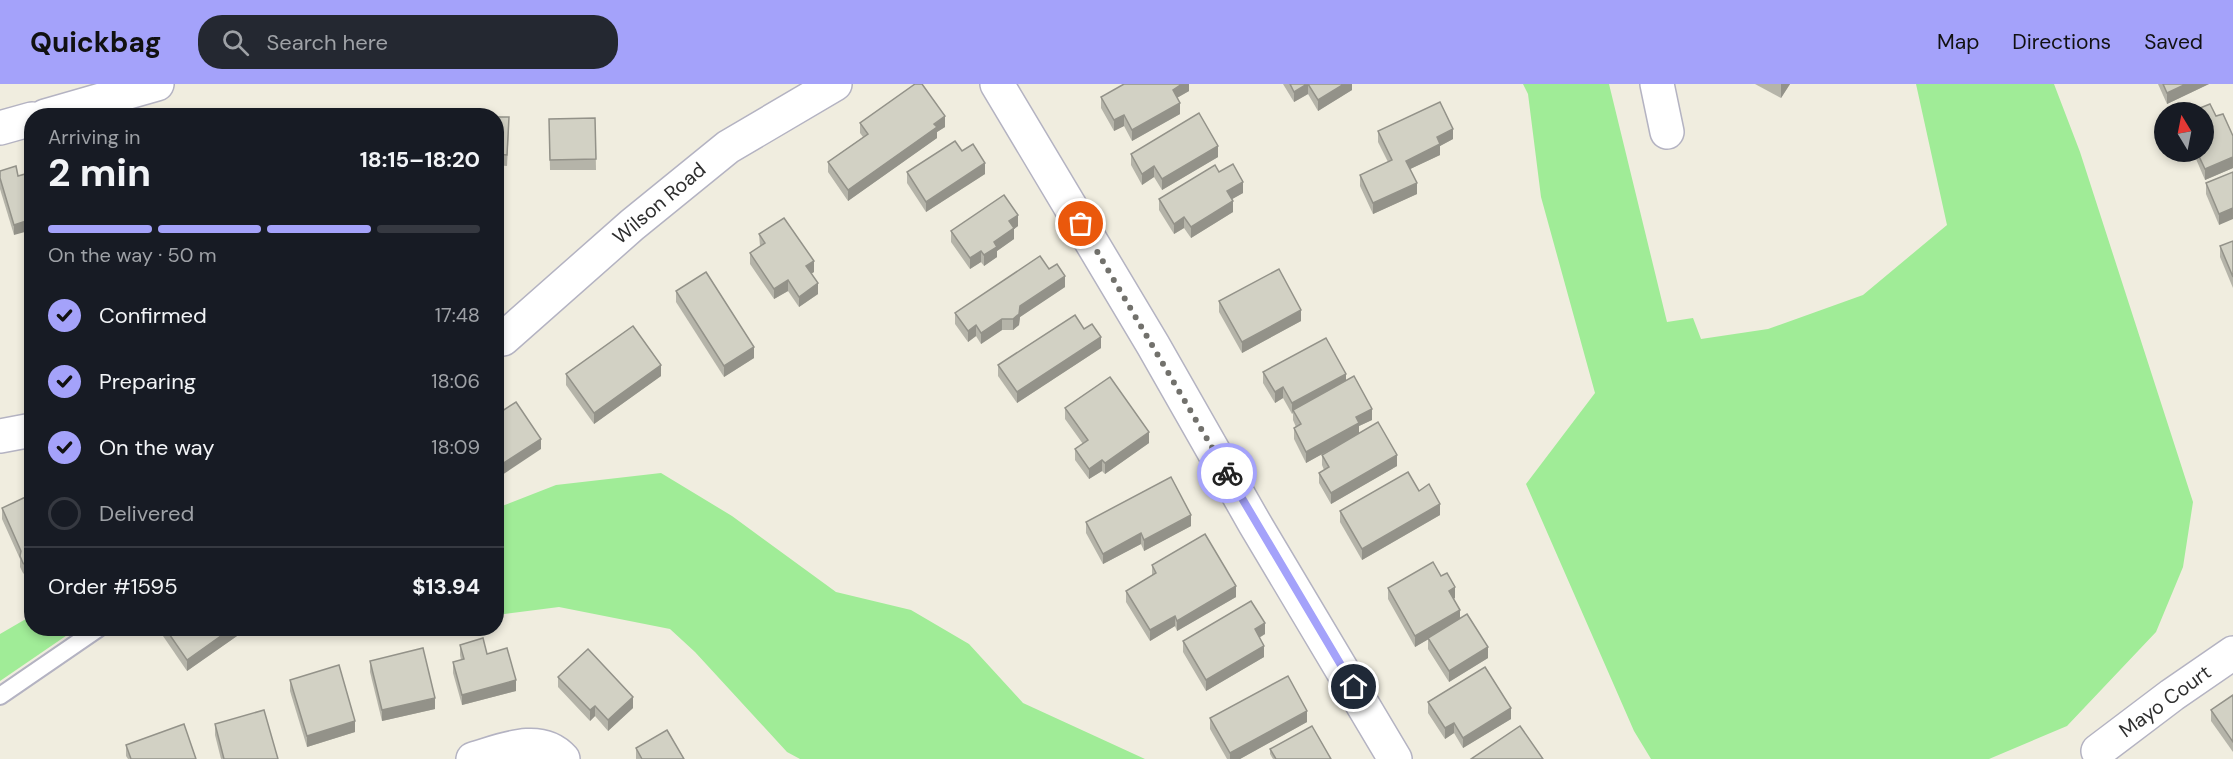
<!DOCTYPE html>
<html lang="en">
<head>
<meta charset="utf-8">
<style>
	:root { --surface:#171b24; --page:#242831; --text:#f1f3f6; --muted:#9ea1a6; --line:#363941; --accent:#a4a2fa }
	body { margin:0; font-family:"DM Sans",sans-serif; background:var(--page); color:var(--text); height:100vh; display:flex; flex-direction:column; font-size:22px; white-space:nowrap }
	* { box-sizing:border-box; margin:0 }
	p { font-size:20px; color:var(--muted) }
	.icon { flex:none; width:33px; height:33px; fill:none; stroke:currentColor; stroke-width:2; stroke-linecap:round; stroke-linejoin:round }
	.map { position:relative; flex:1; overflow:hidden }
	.details { position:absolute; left:24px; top:24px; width:480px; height:528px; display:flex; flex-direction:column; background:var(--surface); border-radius:24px; box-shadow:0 3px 9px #0003 }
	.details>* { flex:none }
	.needle { width:39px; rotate:350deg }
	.tools { position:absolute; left:2154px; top:18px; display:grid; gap:12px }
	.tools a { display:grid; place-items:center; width:60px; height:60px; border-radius:50%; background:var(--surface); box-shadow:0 3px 9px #0003; font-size:30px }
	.pin { position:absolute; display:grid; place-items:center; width:51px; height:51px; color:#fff; margin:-26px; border:3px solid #fff; border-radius:50%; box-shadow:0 2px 6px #0007 }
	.courier { position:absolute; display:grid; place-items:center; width:60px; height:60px; margin:-30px; border:4px solid #a4a2fa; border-radius:50%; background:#fff; color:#222; box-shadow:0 2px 8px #0007 }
	.summary em { font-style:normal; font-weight:700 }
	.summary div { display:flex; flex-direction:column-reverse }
	.summary { display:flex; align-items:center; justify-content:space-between; height:102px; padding:0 24px }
	h1 { font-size:39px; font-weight:700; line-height:45px }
	.bar { display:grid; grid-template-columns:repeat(4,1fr); gap:9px 6px; align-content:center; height:72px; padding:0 24px }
	.bar i { height:8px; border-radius:4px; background:var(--line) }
	.bar .active { background:var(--accent) }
	.bar p { grid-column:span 4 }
	.line { display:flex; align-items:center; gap:15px; padding:0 24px; border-top:2px solid var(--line) }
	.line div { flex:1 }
	ol { padding:0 24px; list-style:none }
	li { display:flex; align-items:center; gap:18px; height:66px }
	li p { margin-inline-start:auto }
	li .icon { padding:6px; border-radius:50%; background:var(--accent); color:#111; stroke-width:4 }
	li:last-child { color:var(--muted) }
	li i { width:33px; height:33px; border:3px solid var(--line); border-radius:50% }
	header { display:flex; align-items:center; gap:36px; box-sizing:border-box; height:84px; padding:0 30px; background:var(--accent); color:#111 }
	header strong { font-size:28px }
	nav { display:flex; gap:33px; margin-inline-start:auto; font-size:21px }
	.search { width:420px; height:54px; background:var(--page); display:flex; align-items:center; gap:15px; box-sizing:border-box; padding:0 21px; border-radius:24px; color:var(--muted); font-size:22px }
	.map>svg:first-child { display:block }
	.green { fill:#a0ec97 }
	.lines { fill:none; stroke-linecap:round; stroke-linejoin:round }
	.lane-casing { stroke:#b4b3c2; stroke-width:20 }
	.street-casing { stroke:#b4b3c2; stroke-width:36 }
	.lane { stroke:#fff; stroke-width:16 }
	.street { stroke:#fff; stroke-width:33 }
	.wall { fill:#b5b4a9 }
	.shaded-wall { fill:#939289 }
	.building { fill:#d2d1c4; stroke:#939289; stroke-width:1.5 }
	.done { stroke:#72716c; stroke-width:6; stroke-dasharray:0 10.8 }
	.route { stroke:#a4a2fa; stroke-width:8 }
	.labels { text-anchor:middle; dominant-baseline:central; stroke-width:4.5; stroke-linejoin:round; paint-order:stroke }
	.street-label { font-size:20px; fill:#2e2e2e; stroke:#fff }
</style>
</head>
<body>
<header>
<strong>Quickbag</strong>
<div class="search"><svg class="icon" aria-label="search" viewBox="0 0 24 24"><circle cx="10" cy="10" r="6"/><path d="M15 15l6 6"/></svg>Search here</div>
<nav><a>Map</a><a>Directions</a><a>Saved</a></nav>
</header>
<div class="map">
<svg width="2233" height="675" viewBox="0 0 2233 675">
	<rect width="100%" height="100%" fill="#f0eddf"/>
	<g class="green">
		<polygon points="1523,0 1609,0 1667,238 1693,234 1701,255 1768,245 1863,211 1947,141 1916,0 2054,0 2080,68 2193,418 2183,483 2156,548 2067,642 1989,675 1651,675 1634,647 1526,400 1595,309 1541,113 1528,10"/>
		<polygon points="661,389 732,432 836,508 911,526 969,560 1023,619 1145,675 800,675 787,668 695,568 670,545 559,523 497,531 497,424 556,401"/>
		<polygon points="31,532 32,544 76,545 0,597 0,550"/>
	</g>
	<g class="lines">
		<defs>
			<polyline id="lane" points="0,612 99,544"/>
			<g id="street">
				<polyline points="997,0 1153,261 1255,440 1395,675"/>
				<polyline points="1657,0 1667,48"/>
				<polyline points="45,32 157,0"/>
				<polyline points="0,44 32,35"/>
				<polyline points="496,256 503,255 632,141 728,63 835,0"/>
				<polyline points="0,352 32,346"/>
				<polyline points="2098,667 2172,611 2233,569"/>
				<path d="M473,675C501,667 540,649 563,675"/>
			</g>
		</defs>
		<use href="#lane" class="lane-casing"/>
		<use href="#street" class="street-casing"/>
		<use href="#lane" class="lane"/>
		<use href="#street" class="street"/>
	</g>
	<g class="wall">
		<polygon points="1189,0 1189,7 1177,14 1180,30 1132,57 1124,42 1114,47 1101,24 1101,13"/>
		<polygon points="1283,0 1352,0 1352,6 1318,27 1308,10 1294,18"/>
		<polygon points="1755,0 1790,0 1781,14"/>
		<polygon points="2158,0 2209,0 2167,20"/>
		<polygon points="2216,32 2233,52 2233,84 2205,96 2193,68 2204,68"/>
		<polygon points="496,33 509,44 507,82 496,81"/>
		<polygon points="595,34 596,86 550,86 549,35"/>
		<polygon points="860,39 945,43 937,48 937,54 848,117 828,88 828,78 863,53 860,49"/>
		<polygon points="1378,47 1453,55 1440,62 1440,71 1410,85 1417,110 1373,130 1360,102 1360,91 1388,78 1378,58"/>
		<polygon points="962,67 985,90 926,128 907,99 907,88"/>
		<polygon points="1131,70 1218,73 1162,106 1154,93 1142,101 1131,81"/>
		<polygon points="0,87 18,92 14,151 0,105"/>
		<polygon points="1219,88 1243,109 1232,115 1233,128 1191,154 1184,144 1174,150 1159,126 1159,115"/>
		<polygon points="2233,88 2219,141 2206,110 2206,99"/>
		<polygon points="1018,142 1014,145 1014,155 997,167 997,173 984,182 981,178 970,185 951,158 951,147"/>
		<polygon points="759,150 814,188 812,189 818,210 799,223 788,207 774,215 750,180 750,169 760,162"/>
		<polygon points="2233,157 2233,204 2220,173 2220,162"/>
		<polygon points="1049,185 1065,203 1020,233 1019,241 1013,246 1002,246 981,260 976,252 968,258 955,240 955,229"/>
		<polygon points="676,207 754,274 724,293 676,218"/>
		<polygon points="1219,217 1301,237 1242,269 1219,228"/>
		<polygon points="1084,245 1101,264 1017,319 998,292 998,281"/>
		<polygon points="1263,288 1346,297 1372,336 1359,342 1359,349 1397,382 1331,420 1319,399 1319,389 1324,386 1322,381 1322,371 1325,368 1306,379 1294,355 1294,344 1296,343 1293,336 1293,329 1292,330 1283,314 1275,319 1263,299"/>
		<polygon points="566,290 661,292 594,340 566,301"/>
		<polygon points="1065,324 1149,359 1105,390 1102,387 1089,395 1075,376 1075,365 1083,360 1065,335"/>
		<polygon points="1419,407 1440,431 1362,476 1340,438 1340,427"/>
		<polygon points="32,410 32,497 31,497 23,489 20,483 20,475 2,435 2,424"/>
		<polygon points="1086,438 1191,442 1144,467 1141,460 1103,480 1086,449"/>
		<polygon points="1152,481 1236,513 1177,547 1175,542 1150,557 1126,518 1126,507 1152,492"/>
		<polygon points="1388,504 1455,514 1453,515 1460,535 1488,574 1449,598 1428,565 1428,555 1415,563 1388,515"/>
		<polygon points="163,544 237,544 237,552 187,587 163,552"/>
		<polygon points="1265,550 1259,554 1264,573 1206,607 1183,568 1183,557"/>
		<polygon points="460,561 516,607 462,621 453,589 453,578 461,576 460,571"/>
		<polygon points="370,577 435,625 382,637 370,588"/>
		<polygon points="558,593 633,624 608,647 595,632 590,637 558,603"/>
		<polygon points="290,596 355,648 307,663 290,607"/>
		<polygon points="2233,611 2233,668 2211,637 2211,626"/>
		<polygon points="1428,618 1511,635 1463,664 1454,649 1445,655 1428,629"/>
		<polygon points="1210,634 1307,638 1240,675 1227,675 1210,645"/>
		<polygon points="215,640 278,675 221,675 215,651"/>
		<polygon points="126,661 196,675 128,675 126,672"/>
		<polygon points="636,664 684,675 636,675"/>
		<polygon points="1270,665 1331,675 1273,675 1270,670"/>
	</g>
	<g class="shaded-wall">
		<polygon points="1182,0 1189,0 1189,7 1173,16 1173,6"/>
		<polygon points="1307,0 1308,0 1308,10 1294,18 1294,8"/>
		<polygon points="1344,0 1352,0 1352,6 1318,27 1318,16"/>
		<polygon points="1781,0 1790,0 1781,14"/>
		<polygon points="2186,0 2209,0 2167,20 2167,9"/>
		<polygon points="1180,19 1180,30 1132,57 1132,46"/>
		<polygon points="1124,31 1124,42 1114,47 1114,36"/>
		<polygon points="945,32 945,43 937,48 937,54 848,117 848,106 934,40"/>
		<polygon points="1453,45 1453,55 1440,62 1440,71 1406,87 1406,77 1437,53"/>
		<polygon points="1218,62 1218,73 1162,106 1162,95"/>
		<polygon points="2233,73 2233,84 2205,96 2205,85"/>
		<polygon points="985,79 985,90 926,128 926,118"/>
		<polygon points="1154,82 1154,93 1142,101 1142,90"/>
		<polygon points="1243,98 1243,109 1227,118 1227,107"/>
		<polygon points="1417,99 1417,110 1373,130 1373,119"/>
		<polygon points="1233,117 1233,128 1191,154 1191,143"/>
		<polygon points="2233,124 2233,135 2219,141 2219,130"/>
		<polygon points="1018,131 1018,142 1014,145 1014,155 997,167 997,173 984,182 984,171 1009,137"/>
		<polygon points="1184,133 1184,144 1174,150 1174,140"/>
		<polygon points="32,135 32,146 14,151 14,141"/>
		<polygon points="981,167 981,178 970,185 970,174"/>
		<polygon points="814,177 814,188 806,193 806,182"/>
		<polygon points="1065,192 1065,203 1020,233 1019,241 1013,246 1013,235 1020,222"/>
		<polygon points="788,196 788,207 774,215 774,205"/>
		<polygon points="818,199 818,210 799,223 799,213"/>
		<polygon points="1301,226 1301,237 1242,269 1242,258"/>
		<polygon points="1002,235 1002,246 981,260 981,249"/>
		<polygon points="976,241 976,252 968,258 968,247"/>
		<polygon points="1101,253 1101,264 1017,319 1017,308"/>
		<polygon points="754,263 754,274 724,293 724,282"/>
		<polygon points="661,281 661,292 594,340 594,329"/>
		<polygon points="1346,290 1346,301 1293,326 1292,330 1292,319"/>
		<polygon points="1283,303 1283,314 1275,319 1275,308"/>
		<polygon points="1372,325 1372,336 1359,342 1359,350 1306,379 1306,368 1356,333"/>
		<polygon points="1149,348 1149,359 1105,390 1105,379"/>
		<polygon points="541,355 541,365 496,395 496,384"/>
		<polygon points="1397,371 1397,382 1331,420 1331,409"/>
		<polygon points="1102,376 1102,387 1089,395 1089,385"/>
		<polygon points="1440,420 1440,431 1362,476 1362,465"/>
		<polygon points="1191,431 1191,442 1144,467 1144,456"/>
		<polygon points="1141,449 1141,460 1103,480 1103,470"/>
		<polygon points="1236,502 1236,513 1177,547 1177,537"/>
		<polygon points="1455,503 1455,514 1449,518 1449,507"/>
		<polygon points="1460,526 1460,537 1415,563 1415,552"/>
		<polygon points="1175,532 1175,542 1150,557 1150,546"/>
		<polygon points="1265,539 1265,550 1255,556 1255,545"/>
		<polygon points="232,544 237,544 237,552 187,587 187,576"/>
		<polygon points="1264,562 1264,573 1206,607 1206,596"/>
		<polygon points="1488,563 1488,574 1449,598 1449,587"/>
		<polygon points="516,596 516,607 462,621 462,611"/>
		<polygon points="633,613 633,624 608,647 608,636"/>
		<polygon points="435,614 435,625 382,637 382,626"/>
		<polygon points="595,622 595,632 590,637 590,626"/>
		<polygon points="1511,624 1511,635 1463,664 1463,654"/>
		<polygon points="1307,627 1307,638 1240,675 1230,675 1230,669"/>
		<polygon points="355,637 355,648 307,663 307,652"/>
		<polygon points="1454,639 1454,649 1445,655 1445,644"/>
	</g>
	<g class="building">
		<polygon points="915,0 922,0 945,32 934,40 937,43 848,106 828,78 868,50 860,39"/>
		<polygon points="1124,0 1182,0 1173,6 1180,19 1132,46 1124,31 1114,36 1101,13"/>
		<polygon points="1290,0 1307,0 1294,8"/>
		<polygon points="1308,0 1344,0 1318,16"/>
		<polygon points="2163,0 2186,0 2167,9"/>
		<polygon points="1440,18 1453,45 1437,53 1440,60 1406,77 1417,99 1373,119 1360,91 1392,76 1378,47"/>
		<polygon points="2210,20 2216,32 2223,30 2233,52 2233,73 2205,85 2197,68 2204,68 2204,28 2190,28"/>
		<polygon points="376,26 431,29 431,32 376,32"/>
		<polygon points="339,28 340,32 329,32"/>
		<polygon points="1199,29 1218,62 1162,95 1154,82 1142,90 1131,70"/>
		<polygon points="496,33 509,33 507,71 496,70"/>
		<polygon points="595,34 596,75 550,76 549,35"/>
		<polygon points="955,57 962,67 973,60 985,79 926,118 907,88"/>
		<polygon points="1233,80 1243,98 1227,107 1233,117 1191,143 1184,133 1174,140 1159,115 1215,81 1219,88"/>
		<polygon points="16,82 18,92 32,88 32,135 14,141 0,94 0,87"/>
		<polygon points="2233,88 2233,124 2219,130 2206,99"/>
		<polygon points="1004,111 1018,131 1009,137 1014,144 994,158 997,163 984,171 981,167 970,174 951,147"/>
		<polygon points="784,134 814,177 806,182 818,199 799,213 788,196 774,205 750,169 765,159 759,150"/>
		<polygon points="2233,157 2233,193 2220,162"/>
		<polygon points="1040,172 1049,185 1057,180 1065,192 1020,222 1019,230 1013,235 1002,235 981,249 976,241 968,247 955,229"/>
		<polygon points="1279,185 1301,226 1242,258 1219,217"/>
		<polygon points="706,188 754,263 724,282 676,207"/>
		<polygon points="1075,231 1084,245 1092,240 1101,253 1017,308 998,281"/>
		<polygon points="633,242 661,281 594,329 566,290"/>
		<polygon points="1326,254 1346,290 1292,319 1283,303 1275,308 1263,288"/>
		<polygon points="1354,292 1372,325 1356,333 1359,339 1306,368 1294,344 1301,340 1293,326"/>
		<polygon points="1110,293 1149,348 1105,379 1102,376 1089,385 1075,365 1088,356 1065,324"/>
		<polygon points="516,318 541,355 496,384 496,331"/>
		<polygon points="1378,338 1397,371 1331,409 1319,389 1329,383 1322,371"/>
		<polygon points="1408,388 1419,407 1429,400 1440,420 1362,465 1340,427"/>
		<polygon points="1171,393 1191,431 1144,456 1141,449 1103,470 1086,438"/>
		<polygon points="32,410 32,486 31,486 23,479 20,472 21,467 2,424"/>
		<polygon points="1205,450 1236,502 1177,537 1175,532 1150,546 1126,507 1156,489 1152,481"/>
		<polygon points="1433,478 1441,492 1447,489 1455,503 1449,507 1460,526 1415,552 1388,504"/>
		<polygon points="1251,517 1265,539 1255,545 1264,562 1206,596 1183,557"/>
		<polygon points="1467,530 1488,563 1449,587 1428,554"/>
		<polygon points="165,544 232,544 187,576"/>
		<polygon points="483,554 487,570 507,564 516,596 462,611 453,578 464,575 460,561"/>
		<polygon points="423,564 435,614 382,626 370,577"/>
		<polygon points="588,565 633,613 608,636 595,622 590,626 558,593"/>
		<polygon points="339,581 355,637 307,652 290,596"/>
		<polygon points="1485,583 1511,624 1463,654 1454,639 1445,644 1428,618"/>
		<polygon points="1288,592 1307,627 1230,669 1210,634"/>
		<polygon points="2233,611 2233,658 2211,626"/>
		<polygon points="264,626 278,675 224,675 215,640"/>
		<polygon points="184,640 196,675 131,675 126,661"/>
		<polygon points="1312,642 1331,675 1276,675 1270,665"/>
		<polygon points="1520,642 1543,675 1471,675"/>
		<polygon points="667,646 684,675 642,675 636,664"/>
	</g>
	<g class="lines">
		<polyline class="done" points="1081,140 1227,389"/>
		<polyline class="route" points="1227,389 1354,603"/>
	</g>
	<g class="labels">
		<g class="street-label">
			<text transform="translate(659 119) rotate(-40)">Wilson Road</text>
			<text transform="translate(2165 617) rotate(-36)">Mayo Court</text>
		</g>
	</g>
</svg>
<div class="tools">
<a><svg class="needle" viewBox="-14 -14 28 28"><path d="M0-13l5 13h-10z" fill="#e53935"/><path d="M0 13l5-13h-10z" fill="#9ea1a6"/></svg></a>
</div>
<div class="pin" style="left:1081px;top:140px;background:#ea580c"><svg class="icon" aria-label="bag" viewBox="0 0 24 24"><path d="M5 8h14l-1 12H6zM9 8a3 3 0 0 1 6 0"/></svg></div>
<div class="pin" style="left:1354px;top:603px;background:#1f2937"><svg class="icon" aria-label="home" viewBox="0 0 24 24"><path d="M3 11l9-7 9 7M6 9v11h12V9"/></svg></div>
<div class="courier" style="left:1227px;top:389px"><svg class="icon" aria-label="bike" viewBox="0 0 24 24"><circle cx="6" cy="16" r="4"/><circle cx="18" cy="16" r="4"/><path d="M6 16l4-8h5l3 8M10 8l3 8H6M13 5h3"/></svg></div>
<section class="details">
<div class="summary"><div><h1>2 min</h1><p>Arriving in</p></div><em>18:15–18:20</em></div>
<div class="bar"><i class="active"></i><i class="active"></i><i class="active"></i><i></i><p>On the way · 50 m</p></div>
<ol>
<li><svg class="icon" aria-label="check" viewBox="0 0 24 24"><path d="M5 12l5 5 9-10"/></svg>Confirmed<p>17:48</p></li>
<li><svg class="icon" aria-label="check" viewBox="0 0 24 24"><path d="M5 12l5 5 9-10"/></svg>Preparing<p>18:06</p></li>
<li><svg class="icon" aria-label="check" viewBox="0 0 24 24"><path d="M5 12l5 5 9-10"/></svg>On the way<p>18:09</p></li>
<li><i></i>Delivered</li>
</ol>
<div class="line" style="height:78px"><div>Order #1595</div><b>$13.94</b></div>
</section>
</div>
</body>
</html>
